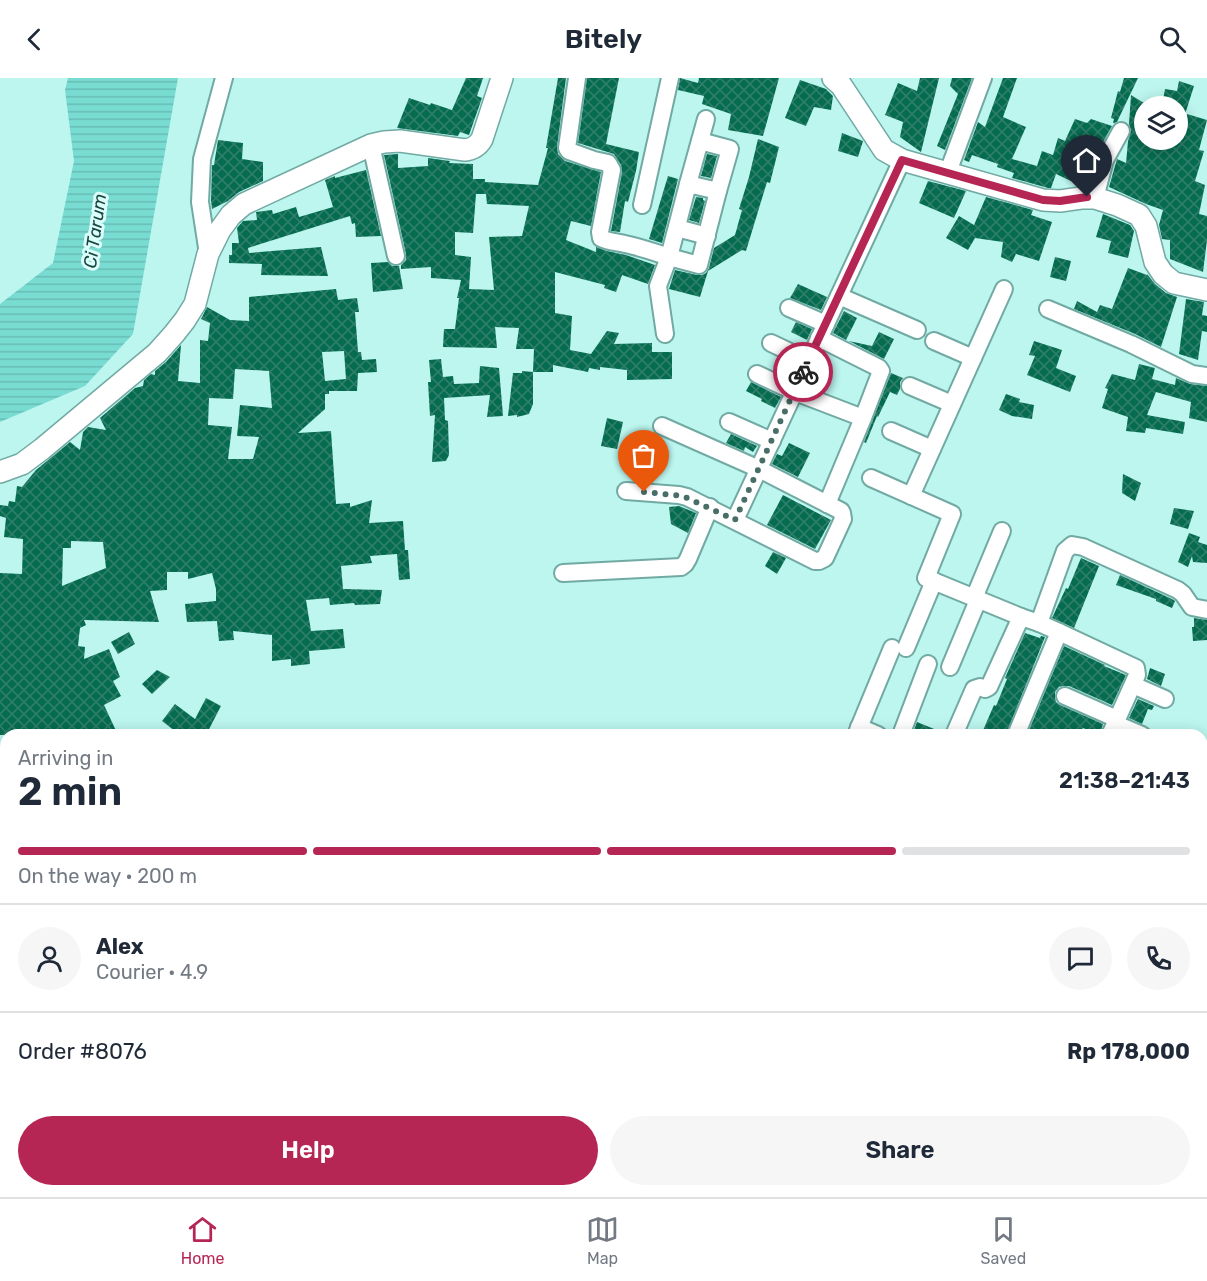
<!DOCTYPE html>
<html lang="en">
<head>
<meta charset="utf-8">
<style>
	:root { --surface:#fff; --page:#f6f6f7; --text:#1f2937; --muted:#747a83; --line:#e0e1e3; --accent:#b62655 }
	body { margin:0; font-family:Rubik,sans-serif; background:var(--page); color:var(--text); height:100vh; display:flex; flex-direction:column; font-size:22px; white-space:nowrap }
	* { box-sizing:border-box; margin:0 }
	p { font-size:20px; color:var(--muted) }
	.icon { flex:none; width:33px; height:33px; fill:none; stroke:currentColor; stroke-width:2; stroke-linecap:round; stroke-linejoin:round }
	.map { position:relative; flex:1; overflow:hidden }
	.side { position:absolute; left:0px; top:651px; width:1208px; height:468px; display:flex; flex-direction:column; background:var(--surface); border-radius:18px 18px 0 0; box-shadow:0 3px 15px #0003 }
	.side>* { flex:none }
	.tools { position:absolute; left:1134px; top:18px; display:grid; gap:12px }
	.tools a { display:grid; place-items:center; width:54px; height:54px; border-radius:50%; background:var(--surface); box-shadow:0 3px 15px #0003; font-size:30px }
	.pin { position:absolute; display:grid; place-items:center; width:51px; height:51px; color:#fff; margin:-62px -26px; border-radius:50% 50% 50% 0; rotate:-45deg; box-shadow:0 0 6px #0007 }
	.pin .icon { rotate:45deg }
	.courier { position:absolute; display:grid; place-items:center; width:60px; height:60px; margin:-30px; border:4px solid #b62655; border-radius:50%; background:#fff; color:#222; box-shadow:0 2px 8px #0007 }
	.head em { font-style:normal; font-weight:600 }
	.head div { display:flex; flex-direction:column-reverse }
	.head { display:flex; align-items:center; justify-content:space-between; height:102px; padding:0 18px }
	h1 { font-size:39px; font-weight:600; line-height:45px }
	.bar { display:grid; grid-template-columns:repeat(4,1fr); gap:9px 6px; align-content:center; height:72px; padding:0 18px }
	.bar i { height:8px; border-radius:4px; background:var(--line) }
	.bar .selected { background:var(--accent) }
	.bar p { grid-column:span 4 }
	.line { display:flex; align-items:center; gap:15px; padding:0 18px; border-top:2px solid var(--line) }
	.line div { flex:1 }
	.round { display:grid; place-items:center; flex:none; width:63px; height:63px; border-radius:32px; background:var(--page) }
	.cta { display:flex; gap:12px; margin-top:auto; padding:12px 18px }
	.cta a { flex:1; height:69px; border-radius:36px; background:var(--accent); color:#fff; font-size:24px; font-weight:600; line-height:69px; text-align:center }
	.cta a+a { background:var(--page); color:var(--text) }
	header { display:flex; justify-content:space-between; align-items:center; height:78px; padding:0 18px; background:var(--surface); font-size:27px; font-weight:600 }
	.dock { display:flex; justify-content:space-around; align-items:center; height:84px; border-top:2px solid var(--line); background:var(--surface); font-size:16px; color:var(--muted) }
	.dock a { display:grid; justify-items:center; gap:3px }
	.dock .selected { color:var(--accent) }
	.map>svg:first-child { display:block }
	.water { fill:url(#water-rules) }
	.building { fill:url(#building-cross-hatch); fill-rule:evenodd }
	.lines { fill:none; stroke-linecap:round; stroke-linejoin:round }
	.minor-casing { stroke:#71a9a3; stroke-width:20 }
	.tertiary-casing { stroke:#71a9a3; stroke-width:24 }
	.minor { stroke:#fff; stroke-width:16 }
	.tertiary { stroke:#fff; stroke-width:21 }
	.done { stroke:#496d68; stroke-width:6; stroke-dasharray:0 10.8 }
	.route { stroke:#b62655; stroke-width:8 }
	.labels { text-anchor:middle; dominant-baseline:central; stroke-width:6; stroke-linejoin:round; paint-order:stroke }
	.water-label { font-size:18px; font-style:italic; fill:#194642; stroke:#dcfefa }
</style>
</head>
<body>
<header><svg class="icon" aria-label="back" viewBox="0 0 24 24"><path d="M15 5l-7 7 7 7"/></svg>Bitely<svg class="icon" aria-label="search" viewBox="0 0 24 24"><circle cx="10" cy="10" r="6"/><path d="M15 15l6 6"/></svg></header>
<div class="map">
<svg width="1207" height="1119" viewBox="0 0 1207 1119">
	<defs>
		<pattern id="water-rules" width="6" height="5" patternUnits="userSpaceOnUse" patternTransform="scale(1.5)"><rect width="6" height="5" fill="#79dcd2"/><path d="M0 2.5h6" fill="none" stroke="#67bcb4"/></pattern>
		<pattern id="building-cross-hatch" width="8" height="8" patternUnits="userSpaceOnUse" patternTransform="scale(1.5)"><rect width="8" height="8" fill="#066c50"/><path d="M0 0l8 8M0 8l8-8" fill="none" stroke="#32806b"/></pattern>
	</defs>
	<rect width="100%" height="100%" fill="#bcf6ef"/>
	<polygon class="water" points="68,0 178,0 133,256 85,308 0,344 0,226 53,185 74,83 65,12"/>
	<g class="building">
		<polygon points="466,0 483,0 477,18 482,20 469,57 460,54 458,58 397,50 409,20 430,27 431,25 452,32"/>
		<path d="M558,0H566L557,69L558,76L565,83L601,94L591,148L571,143L566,162L596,174V169L607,173L626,177L655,187L648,206L622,197L616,214L604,210L605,207L555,194V235L572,238L570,272L591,276L607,253L619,255L614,266L652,265V274H672V301L627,302V292L600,289V292L589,290L588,294L553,287V294H533L534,271H516L519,250L495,249L497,270L443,269L444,251H455L459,220H457L461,202L431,200V189L401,191V187L406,182V176L384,77L398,76V90L428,88V80L450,83L449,85L473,86V101H485V104L538,107L548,70H546ZM476,116H486L487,126L529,128L522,158L489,159L494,212L469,211L471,179L455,177V154L473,155Z"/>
		<polygon points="587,0 619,0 606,66 639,74 636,93 628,124 625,123 620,154 611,153 622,94 621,87 614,76 578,65"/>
		<polygon points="680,0 698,5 699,0 779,0 763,58 728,52 731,36 702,26 704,18 678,12"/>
		<polygon points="920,0 939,0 921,74 900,59 903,44 885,37 898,5 917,13"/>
		<polygon points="952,0 972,0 945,72 937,68 958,16 950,8"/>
		<polygon points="1003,0 1017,0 1003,39 1026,49 1012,81 1037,88 1042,73 1053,77 1058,60 1065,63 1075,41 1087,45 1091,41 1112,48 1096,77 1088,106 1072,100 1071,103 1056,96 1051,110 1048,110 1012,100 1014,95 997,89 998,86 972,77 969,84 964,82 978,44 985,49"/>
		<polygon points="1124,0 1138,0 1117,44 1114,45 1113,45 1114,41 1111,40 1118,13 1120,14"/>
		<polygon points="800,2 826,11 833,18 831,32 814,29 806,48 785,40"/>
		<polygon points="1179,3 1194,8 1180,52 1178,52 1178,28 1162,28 1165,11 1177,13"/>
		<polygon points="1131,17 1144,25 1144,62 1180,62 1185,50 1187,36 1207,42 1199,72 1204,73 1195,103 1205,107 1199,136 1207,138 1207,162 1203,194 1170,181 1170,162 1162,161 1159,147 1163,132 1146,126 1109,109 1117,81 1126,85 1128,63 1131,53 1129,46"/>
		<polygon points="842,55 863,63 858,79 838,73"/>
		<polygon points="758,61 779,69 770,105 767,104 746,173 742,172 708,193 700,219 669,211 675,192 697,197 702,197 706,195 709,190 714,170 735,157 742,132 739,131 749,99"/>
		<polygon points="218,62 243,65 242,81 263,84 263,103 239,114 228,123 212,131 211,123 212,87 214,87"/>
		<polygon points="707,76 717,78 711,100 701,98"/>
		<polygon points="366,92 381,158 356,159 355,145 352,146 350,138 248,170 249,175 321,169 328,198 261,197 262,186 229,185 229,177 232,177 232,165 239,165 237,150 243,143 257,142 256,134 272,132 273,136 296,129 299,139 333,129 325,102 335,98 335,100"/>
		<polygon points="668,98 678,101 662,165 649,161"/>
		<polygon points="928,103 966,113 954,140 919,125"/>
		<polygon points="696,119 703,120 703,122 705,123 699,145 689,142"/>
		<polygon points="986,119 1033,132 1031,137 1052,144 1039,183 1016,176 1012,184 1001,179 1003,164 975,160 968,172 946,160 959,138 974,147"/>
		<polygon points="1103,136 1130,147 1134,153 1128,180 1108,175 1111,163 1096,159"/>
		<polygon points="1055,179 1071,183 1066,203 1050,199"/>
		<polygon points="388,184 392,188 399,188 403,211 373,214 371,185"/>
		<polygon points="1128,190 1147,197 1147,196 1155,206 1166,215 1177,219 1161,269 1135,256 1074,231 1077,223 1097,234 1100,227 1112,231"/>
		<polygon points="798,206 827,219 821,232 790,220"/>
		<path d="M336,211L338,222L357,220L359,234H355L358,274H361L362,282L376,281L377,294L358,295L357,313H329V316H325V331L298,355L331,353L336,426L350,425V429L372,422L369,445L403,443L405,472H408L410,501L399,502L397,476L370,478L372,485L341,488L343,511L382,512L380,526L355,527L354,525L330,527L329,520L306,522L311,553L343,551L345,570L309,573L310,586L291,588V581L272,583V557L233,553L234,562L219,563L217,543L187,544L185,526L216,523V511L212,495L188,501V494H167V512L150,513L159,544L84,542L86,547L80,550L78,568L85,569L84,581L109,571L120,599L113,603L121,618L104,627L118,657H0V495L22,496L23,461L4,459L6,440L0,438V427L8,428L9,423L15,424L17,408L22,409L36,392L70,364L80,372L83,354L88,349L106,352L100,340L135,310L143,308L144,302L151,296L155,297V293L166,284L181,267L178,303L200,305V262L208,263L210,245L201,241L207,229L230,242L249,243V219ZM344,273L346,301L325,303L322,274ZM235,291L269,293L272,330L240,327L237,358L259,359L253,381H228L232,349L208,347L209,320L233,321ZM71,463L103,464L106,490L62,508L63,470H71Z"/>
		<polygon points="1186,221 1204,224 1202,237 1207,238 1207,254 1202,253 1198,282 1179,276"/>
		<polygon points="844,233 857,240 846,262 833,255"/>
		<polygon points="796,244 812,251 807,262 791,254"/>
		<polygon points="879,254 894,261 884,281 849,263 872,268"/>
		<polygon points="1034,263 1062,272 1056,290 1076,298 1070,314 1027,297 1035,278 1029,277"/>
		<polygon points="441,281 443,299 453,298 454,306 479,305 480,288 499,290 503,338 487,339 490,317 444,320 445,342 448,343 449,377 446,383 432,384 435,337 430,338 428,304 431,304 429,282"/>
		<polygon points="1139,286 1155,290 1152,301 1175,307 1176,300 1190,306 1207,308 1207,344 1189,340 1191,324 1156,314 1147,337 1185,344 1183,356 1146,350 1145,355 1126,353 1128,339 1102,330 1108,311 1105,310 1112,296 1135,302"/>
		<polygon points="522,293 533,294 533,326 529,336 517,339 517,337 508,338 513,295 522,295"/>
		<polygon points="891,295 903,300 900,304 900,311 897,317 890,314 878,339 877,338 866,365 864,364"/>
		<polygon points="751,304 781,319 775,330 761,323 762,321 746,313"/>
		<polygon points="1006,316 1020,321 1019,324 1034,327 1032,341 1012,338 999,332"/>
		<polygon points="607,340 623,344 617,371 601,368"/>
		<polygon points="731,356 757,368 753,374 745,369 744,373 726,365"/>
		<polygon points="789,365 810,375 798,399 772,386 777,376 782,378"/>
		<polygon points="1123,396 1141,405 1135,423 1122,415"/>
		<polygon points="783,417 831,442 815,471 767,447"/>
		<polygon points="679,428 696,435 688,455 671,446 669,429"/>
		<polygon points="1174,430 1194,433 1188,451 1170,446"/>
		<polygon points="1189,455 1200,459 1198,464 1207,467 1207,485 1193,484 1192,478 1188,489 1178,484"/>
		<polygon points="773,474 786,480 777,496 765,488"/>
		<polygon points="1081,480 1099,488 1074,550 1052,540 1066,510 1068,511"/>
		<polygon points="1120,497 1172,521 1175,523 1172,530 1156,523 1156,521 1116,507"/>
		<polygon points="1194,540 1207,542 1207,562 1193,563 1192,549 1194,549"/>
		<polygon points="129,554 135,566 118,576 111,564"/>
		<polygon points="1025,555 1040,560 1041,558 1045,559 1006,657 981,657 994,627 996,628 1007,601 1005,600"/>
		<polygon points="1064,568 1105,587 1104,588 1126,597 1112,627 1069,608 1063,608 1059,609 1055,614 1055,620 1056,624 1060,627 1103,646 1100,657 1083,650 1080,657 1027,657"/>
		<polygon points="1150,590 1165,596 1161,608 1147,601"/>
		<polygon points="157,592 170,599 152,616 142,606"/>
		<polygon points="206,620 221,628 206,657 180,657 162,643 175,626 195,641"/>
		<polygon points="1138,621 1154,628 1152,632 1148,631 1142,646 1129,640"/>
		<polygon points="917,644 944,655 944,657 919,657 913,655"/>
	</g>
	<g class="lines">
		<defs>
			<g id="minor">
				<path d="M577,0L567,70L569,73L594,82L608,85L612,92L600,154L601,160C608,164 617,164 625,166C640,169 654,174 669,179L658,208L665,256"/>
				<polyline points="700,63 730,71 718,113"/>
				<polyline points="371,67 396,178"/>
				<polyline points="948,94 983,0"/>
				<polygon points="688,106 718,113 699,187 669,179"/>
				<polyline points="688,106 706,41"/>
				<polyline points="1095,120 1105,82 1121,53"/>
				<polyline points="642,127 670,0"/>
				<polyline points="677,150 707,158"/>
				<polyline points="208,176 200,124 202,81 224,0"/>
				<polyline points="839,218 917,252"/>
				<polyline points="789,230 826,246"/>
				<polyline points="1048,231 1131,266 1192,296 1207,298"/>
				<polyline points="819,260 879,290 881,293 863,340 827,426"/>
				<polyline points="934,263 973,280"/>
				<polyline points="771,265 809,283"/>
				<polyline points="757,296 795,314 863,340"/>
				<polyline points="910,308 952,326"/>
				<polyline points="729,344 772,363"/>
				<polyline points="891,353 932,371"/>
				<polyline points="871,400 952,436 926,500 1021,539"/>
				<polyline points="626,413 679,417 687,419 815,483 819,483 825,480 843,441 842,435 841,433 759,391 662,348"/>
				<polyline points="911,418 1004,211"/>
				<polyline points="735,442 902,82"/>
				<polyline points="563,495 681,489 685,486 688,481 710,429"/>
				<polyline points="974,520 1002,453"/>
				<polyline points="1039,545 1065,473 1072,467 1083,469 1178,512 1183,516 1192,529 1207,532"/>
				<polyline points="1059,554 1136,590 1137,597 1110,657"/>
				<polyline points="906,570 934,503"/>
				<polyline points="950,589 978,522"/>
				<polyline points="1133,607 1165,621"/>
				<polyline points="1065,618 1117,641"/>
				<polyline points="1116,646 1142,657"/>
				<polyline points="859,649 878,657"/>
				<polyline points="856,657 892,570"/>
				<polyline points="901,657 928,586"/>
				<polyline points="954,657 974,611 980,609 985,611 989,609 1021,539 1039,545 1059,554 1016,657"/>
				<polyline points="0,746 6,747"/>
				<polyline points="0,779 6,787"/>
				<polyline points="1202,808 1207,799"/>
				<polyline points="1202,883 1207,885"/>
				<polyline points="0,897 6,907"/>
				<polyline points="1202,956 1207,944"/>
				<polyline points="1202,1078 1207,1081"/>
				<polyline points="1202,1104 1207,1093"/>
				<polyline points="155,1113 169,1119"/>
				<polyline points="277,1113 290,1119"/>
				<polyline points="27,1119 28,1113"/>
				<polyline points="101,1119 102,1113"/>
				<polyline points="342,1119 346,1113"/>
				<polyline points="1055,1119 1058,1113"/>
				<polyline points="1125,1119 1127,1113"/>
			</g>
			<g id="tertiary">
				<polyline points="833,0 841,7 884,72 902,82 1043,122 1060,123 1081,120 1095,120 1117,127 1139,137 1146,148 1155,184 1163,196 1174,205 1207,212"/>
				<path d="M0,394L22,386L42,371L157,275L174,256L185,242L195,226L208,176L220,152L231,137L244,126L371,67L384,64L400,63L465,72C473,71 478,68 482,61L502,0"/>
			</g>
		</defs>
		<use href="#minor" class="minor-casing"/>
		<use href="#tertiary" class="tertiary-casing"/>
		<use href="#minor" class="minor"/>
		<use href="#tertiary" class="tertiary"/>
	</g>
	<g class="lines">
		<polyline class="done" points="644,414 683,418 735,442 803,294"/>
		<polyline class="route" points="803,294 902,82 1043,122 1060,123 1087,119"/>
	</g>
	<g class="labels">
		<g class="water-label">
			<text transform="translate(95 153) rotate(-82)">Ci Tarum</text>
		</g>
	</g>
</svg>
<div class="tools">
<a><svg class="icon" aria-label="layers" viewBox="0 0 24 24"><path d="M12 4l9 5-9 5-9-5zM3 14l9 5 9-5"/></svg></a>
</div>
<div class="pin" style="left:644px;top:414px;background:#ea580c"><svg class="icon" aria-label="bag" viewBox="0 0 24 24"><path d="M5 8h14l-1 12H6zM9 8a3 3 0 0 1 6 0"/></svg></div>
<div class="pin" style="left:1087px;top:119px;background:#1f2937"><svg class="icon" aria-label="home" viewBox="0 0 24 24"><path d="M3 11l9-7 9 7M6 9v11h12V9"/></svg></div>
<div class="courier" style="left:803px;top:294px"><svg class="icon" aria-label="bike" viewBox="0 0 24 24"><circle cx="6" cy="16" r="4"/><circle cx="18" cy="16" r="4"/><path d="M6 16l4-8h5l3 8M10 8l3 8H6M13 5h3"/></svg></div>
<section class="side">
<div class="head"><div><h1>2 min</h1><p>Arriving in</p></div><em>21:38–21:43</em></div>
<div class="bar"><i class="selected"></i><i class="selected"></i><i class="selected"></i><i></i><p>On the way · 200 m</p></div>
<div class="line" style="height:108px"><a class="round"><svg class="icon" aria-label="person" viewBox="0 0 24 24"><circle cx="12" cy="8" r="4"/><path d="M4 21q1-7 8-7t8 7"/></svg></a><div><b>Alex</b><p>Courier · 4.9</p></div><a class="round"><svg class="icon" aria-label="chat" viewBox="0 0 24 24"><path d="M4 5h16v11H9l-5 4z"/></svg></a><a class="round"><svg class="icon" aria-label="phone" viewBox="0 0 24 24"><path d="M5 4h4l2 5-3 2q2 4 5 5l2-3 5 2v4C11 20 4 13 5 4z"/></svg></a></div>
<div class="line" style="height:78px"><div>Order #8076</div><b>Rp 178,000</b></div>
<div class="cta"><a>Help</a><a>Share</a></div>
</section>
</div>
<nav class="dock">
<a class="selected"><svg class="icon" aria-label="home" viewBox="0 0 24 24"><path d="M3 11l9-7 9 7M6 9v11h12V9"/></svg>Home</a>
<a><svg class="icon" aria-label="map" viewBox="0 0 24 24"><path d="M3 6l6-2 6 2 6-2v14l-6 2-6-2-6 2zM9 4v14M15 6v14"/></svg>Map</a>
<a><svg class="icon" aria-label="saved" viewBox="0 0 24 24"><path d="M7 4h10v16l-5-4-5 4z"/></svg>Saved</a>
</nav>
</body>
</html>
